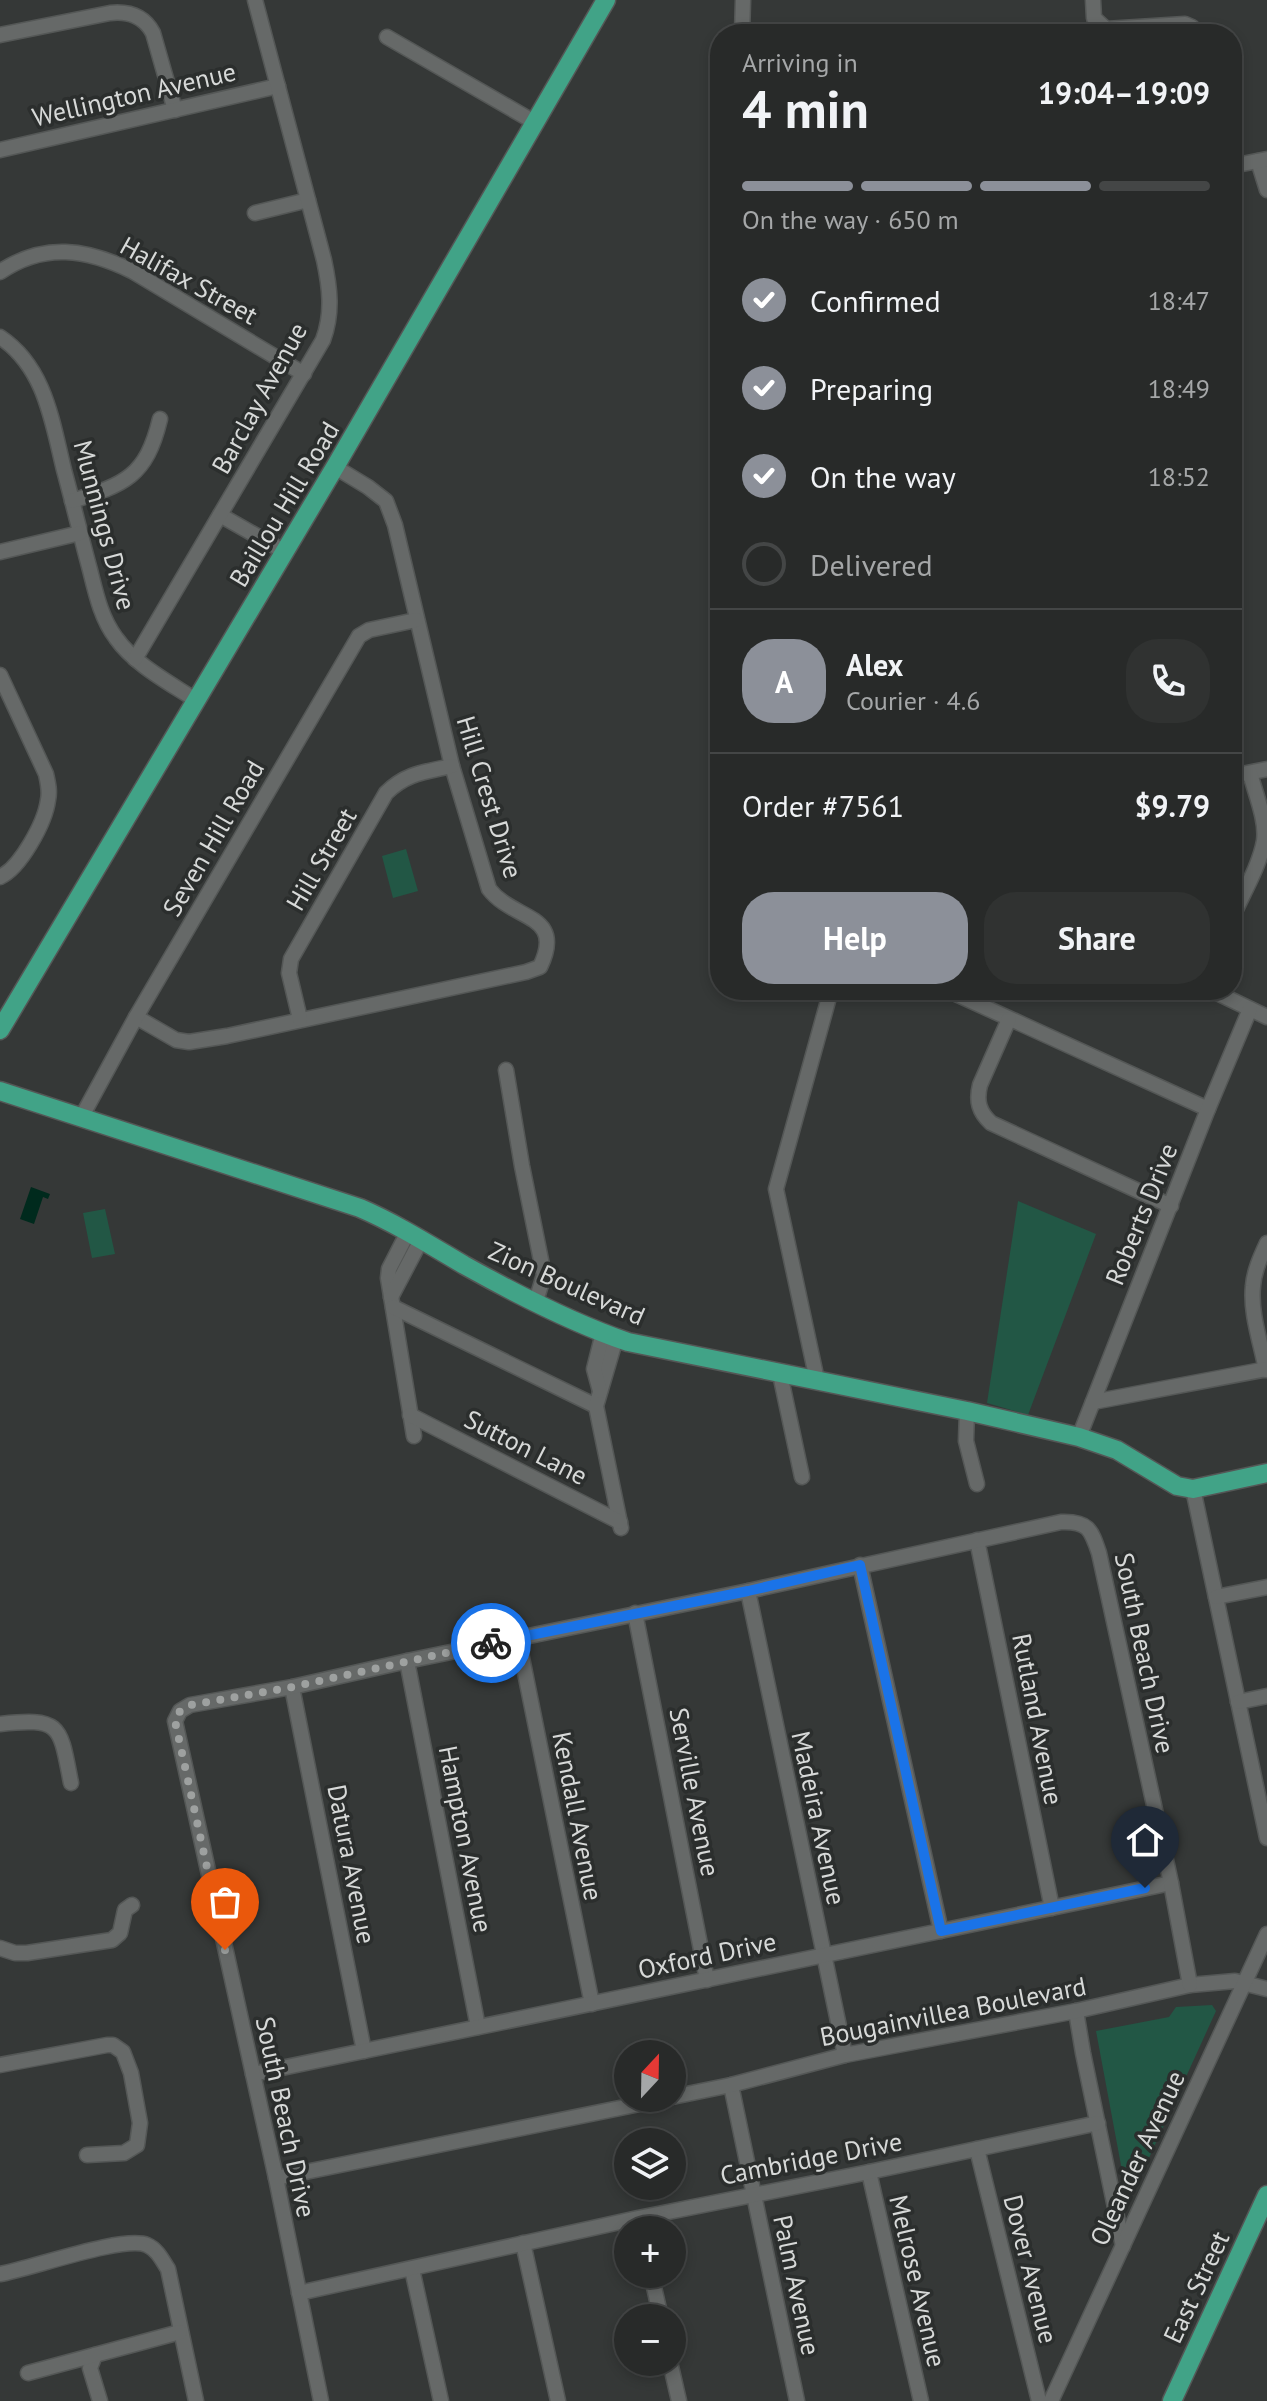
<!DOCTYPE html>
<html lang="en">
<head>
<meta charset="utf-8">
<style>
	:root { --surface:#282a29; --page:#303231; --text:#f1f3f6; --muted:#a5a7a8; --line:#444646; --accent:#8c9099 }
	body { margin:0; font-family:"PT Sans",sans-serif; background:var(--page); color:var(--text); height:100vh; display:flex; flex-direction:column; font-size:30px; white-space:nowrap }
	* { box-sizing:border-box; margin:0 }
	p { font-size:26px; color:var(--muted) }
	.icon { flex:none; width:44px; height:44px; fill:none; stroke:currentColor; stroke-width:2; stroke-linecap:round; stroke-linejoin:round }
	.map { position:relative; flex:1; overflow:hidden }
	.side { position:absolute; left:710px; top:24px; width:532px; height:976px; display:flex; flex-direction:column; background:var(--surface); border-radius:32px; box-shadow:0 4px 12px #0003,0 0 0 2px var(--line) }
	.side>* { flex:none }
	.needle { width:52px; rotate:22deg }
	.tools { position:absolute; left:614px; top:2040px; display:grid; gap:16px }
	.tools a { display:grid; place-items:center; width:72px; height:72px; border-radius:50%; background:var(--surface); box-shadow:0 4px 12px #0003,0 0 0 2px var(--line); font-size:40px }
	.pin { position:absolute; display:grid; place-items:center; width:68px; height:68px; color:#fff; margin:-82px -34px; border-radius:50% 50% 50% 0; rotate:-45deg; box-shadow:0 0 8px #0007 }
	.pin .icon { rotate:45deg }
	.courier { position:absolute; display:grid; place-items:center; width:80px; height:80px; margin:-40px; border:6px solid #1a73e8; border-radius:50%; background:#fff; color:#222; box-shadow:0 2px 10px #0007 }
	.head em { font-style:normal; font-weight:800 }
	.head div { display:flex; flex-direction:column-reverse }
	.head { display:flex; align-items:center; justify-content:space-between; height:136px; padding:0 32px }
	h1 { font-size:52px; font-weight:800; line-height:60px }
	.bar { display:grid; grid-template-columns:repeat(4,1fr); gap:12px 8px; align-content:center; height:96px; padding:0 32px }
	.bar i { height:10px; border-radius:6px; background:var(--line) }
	.bar .selected { background:var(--accent) }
	.bar p { grid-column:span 4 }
	.line { display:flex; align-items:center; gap:20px; padding:0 32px; border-top:2px solid var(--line) }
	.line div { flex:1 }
	.round { display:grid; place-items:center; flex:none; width:84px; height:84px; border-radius:32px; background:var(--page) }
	ol { padding:0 32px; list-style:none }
	li { display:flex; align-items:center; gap:24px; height:88px }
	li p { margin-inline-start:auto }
	li .icon { padding:8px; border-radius:50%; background:var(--accent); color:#fff; stroke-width:4 }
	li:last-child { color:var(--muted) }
	li i { width:44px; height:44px; border:4px solid var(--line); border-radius:50% }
	.primary-button { display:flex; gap:16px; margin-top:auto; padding:16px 32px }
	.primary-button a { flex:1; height:92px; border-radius:32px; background:var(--accent); color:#fff; font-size:32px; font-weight:800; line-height:92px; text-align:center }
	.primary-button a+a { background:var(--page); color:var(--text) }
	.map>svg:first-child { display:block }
	.green { fill:#225745 }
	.water { fill:#002a1d }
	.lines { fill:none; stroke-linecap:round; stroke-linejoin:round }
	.minor-casing { stroke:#545756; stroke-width:17 }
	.major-casing { stroke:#545756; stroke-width:21 }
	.minor { stroke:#666968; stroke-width:14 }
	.major { stroke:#41a387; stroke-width:18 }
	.done { stroke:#9ea1a0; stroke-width:8; stroke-dasharray:0 14.4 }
	.route { stroke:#1a73e8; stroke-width:10 }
	.labels { text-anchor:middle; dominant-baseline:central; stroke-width:7; stroke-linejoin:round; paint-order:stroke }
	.street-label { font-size:26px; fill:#d7d9d8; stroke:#2b2e2d }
</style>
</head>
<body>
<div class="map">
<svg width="1267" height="2401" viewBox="0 0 1267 2401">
	<rect width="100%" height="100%" fill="#353837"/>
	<g class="green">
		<polygon points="406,849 418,891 393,898 382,856"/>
		<polygon points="1018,1201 1096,1234 1028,1415 987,1403"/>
		<polygon points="105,1209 115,1254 92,1258 83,1213"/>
		<polygon points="1212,2005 1216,2011 1133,2193 1128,2196 1126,2192 1096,2031 1169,2017 1176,2007"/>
	</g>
	<polygon class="water" points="31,1187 50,1194 48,1199 43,1197 34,1224 20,1219"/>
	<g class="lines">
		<defs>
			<g id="minor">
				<polyline points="1093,0 1094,18 1106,29 1185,24 1192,27 1196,34"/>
				<polyline points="742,34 743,0"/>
				<path d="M0,35L110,13C129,11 144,16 153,33L175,110"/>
				<polyline points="387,37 536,123"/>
				<polyline points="0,150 278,86"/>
				<polyline points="1258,161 1267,190"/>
				<polyline points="1232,166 1267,159"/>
				<polyline points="255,213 308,200"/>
				<path d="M0,272C44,242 87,249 132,271L304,374"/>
				<path d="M0,337C45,367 52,421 64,470C73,503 81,537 90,570C96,594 101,618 116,638C135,665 170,683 197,701"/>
				<path d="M72,501C125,484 146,477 160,419"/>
				<polyline points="220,515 285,552"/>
				<polyline points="0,552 80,533"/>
				<path d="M135,659L323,340C333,313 330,288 324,260L255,0"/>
				<path d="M0,675L46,774C48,783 50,791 48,800C45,823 20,868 0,877"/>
				<polyline points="1232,776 1267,769"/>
				<path d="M1232,918C1242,895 1260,865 1264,841C1267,820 1255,793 1250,773"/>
				<polyline points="947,990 1208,1109"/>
				<polyline points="1211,990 1267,1017"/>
				<path d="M136,1017L176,1040L189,1042L227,1036L526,972L540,967C566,913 513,921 489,889L452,766L395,525L386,501L368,487L335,467"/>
				<path d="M300,1019L289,973L291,959L386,793C406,773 425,772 452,766"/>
				<path d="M1009,1019L980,1085C976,1101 979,1112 991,1123L1171,1206"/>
				<polyline points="506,1070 522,1166 544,1275 536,1301"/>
				<polyline points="81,1118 136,1017 359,636 369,630 416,620"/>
				<polyline points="408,1232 389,1269 388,1278 414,1436"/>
				<polyline points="391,1297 421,1240"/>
				<polyline points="393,1307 596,1406"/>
				<polyline points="616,1338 596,1406 621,1528"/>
				<path d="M1266,1370C1261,1343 1250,1313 1253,1286C1254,1271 1261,1256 1267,1243"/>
				<polyline points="780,1374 802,1477"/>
				<polyline points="817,1380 776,1189 831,990"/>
				<polyline points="600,1391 594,1369 603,1333"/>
				<polyline points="1093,1402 1267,1369"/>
				<polyline points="967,1411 966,1441 977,1484"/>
				<polyline points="410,1415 620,1522"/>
				<polyline points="1079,1437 1208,1109 1250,1009"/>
				<polyline points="1193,1489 1267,1838"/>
				<polyline points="977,1540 1052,1908"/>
				<polyline points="860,1565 941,1931"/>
				<polyline points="748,1591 845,2055"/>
				<polyline points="1216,1597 1267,1587"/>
				<polyline points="635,1613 707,1980"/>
				<polyline points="518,1638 592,2004"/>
				<polyline points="407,1661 478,2027"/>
				<polyline points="292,1687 364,2051"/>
				<polyline points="1238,1702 1267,1696"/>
				<path d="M0,1724C62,1717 60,1726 71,1783"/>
				<polyline points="0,1948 15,1953 27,1953 112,1940 120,1933 125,1910 132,1905"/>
				<polyline points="1076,2011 1083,2053 1123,2246"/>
				<polyline points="0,2065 107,2045 113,2045 123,2052 131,2073 140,2123 137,2145 124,2153 87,2155"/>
				<polyline points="253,2074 1171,1883"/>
				<polyline points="731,2085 797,2401"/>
				<polyline points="672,2097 731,2085 845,2055 1076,2011 1190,1985 1235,1981 1267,1989"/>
				<polyline points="977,2149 1039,2401"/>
				<polyline points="869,2172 921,2401"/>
				<polyline points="276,2178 669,2098"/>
				<polyline points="523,2243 558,2401"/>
				<polyline points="412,2269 441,2401"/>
				<path d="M0,2274C30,2269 124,2235 147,2245C158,2250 162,2260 168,2269L196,2401"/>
				<polyline points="651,2274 661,2318"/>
				<polyline points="299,2293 638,2218 869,2172 1098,2123"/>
				<polyline points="95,2355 90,2368 100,2401"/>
				<polyline points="670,2362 679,2401"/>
				<polyline points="28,2373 180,2332"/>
				<path d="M321,2401L276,2178L175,1721L180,1711L190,1705L292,1687L407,1661L748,1591L1061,1522C1088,1521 1091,1529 1099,1553L1171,1883L1190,1985"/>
				<polyline points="1051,2401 1267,1934"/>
			</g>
			<g id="major">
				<polyline points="0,1030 335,467 606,0"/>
				<path d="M0,1091L360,1208C397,1224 430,1245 464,1265C516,1294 572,1323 628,1342L967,1411L1079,1437L1117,1450L1177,1486L1193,1489L1267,1473"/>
				<polyline points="1172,2401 1267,2195"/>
			</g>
		</defs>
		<use href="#minor" class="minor-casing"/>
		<use href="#major" class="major-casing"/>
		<use href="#minor" class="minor"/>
		<use href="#major" class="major"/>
	</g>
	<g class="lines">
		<polyline class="done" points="225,1950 175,1721 180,1711 190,1705 292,1687 491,1643"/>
		<polyline class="route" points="491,1643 748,1591 860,1565 941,1931 1145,1888"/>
	</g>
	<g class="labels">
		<g class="street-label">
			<text transform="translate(134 94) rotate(-13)">Wellington Avenue</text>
			<text transform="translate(189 280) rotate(29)">Halifax Street</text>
			<text transform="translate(259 398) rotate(-61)">Barclay Avenue</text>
			<text transform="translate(284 504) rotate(-59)">Baillou Hill Road</text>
			<text transform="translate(105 525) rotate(75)">Munnings Drive</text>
			<text transform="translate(490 797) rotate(73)">Hill Crest Drive</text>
			<text transform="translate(213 838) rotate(-60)">Seven Hill Road</text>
			<text transform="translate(321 859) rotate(-60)">Hill Street</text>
			<text transform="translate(1141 1214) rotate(-68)">Roberts Drive</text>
			<text transform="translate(567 1283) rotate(24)">Zion Boulevard</text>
			<text transform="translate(526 1447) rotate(27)">Sutton Lane</text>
			<text transform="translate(1145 1653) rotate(78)">South Beach Drive</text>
			<text transform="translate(1038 1719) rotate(79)">Rutland Avenue</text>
			<text transform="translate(695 1792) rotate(79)">Serville Avenue</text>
			<text transform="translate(578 1816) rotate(79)">Kendall Avenue</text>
			<text transform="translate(819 1818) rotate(78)">Madeira Avenue</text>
			<text transform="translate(466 1839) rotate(79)">Hampton Avenue</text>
			<text transform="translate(352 1864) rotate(79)">Datura Avenue</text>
			<text transform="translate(707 1955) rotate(-12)">Oxford Drive</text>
			<text transform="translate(953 2011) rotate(-11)">Bougainvillea Boulevard</text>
			<text transform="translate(286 2117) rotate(78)">South Beach Drive</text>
			<text transform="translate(811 2158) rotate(-11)">Cambridge Drive</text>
			<text transform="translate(1137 2158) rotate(-65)">Oleander Avenue</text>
			<text transform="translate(1031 2269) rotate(76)">Dover Avenue</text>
			<text transform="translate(918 2281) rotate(77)">Melrose Avenue</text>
			<text transform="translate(797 2285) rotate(78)">Palm Avenue</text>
			<text transform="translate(1196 2287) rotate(-65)">East Street</text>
		</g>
	</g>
</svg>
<div class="tools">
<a><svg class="needle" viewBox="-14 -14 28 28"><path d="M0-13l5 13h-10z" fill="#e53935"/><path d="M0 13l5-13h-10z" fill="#a5a7a8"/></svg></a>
<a><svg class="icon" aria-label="layers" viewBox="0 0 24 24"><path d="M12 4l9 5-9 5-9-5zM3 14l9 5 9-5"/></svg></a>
<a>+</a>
<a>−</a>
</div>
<div class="pin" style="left:225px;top:1950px;background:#ea580c"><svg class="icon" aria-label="bag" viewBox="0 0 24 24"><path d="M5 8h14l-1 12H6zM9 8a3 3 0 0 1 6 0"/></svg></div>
<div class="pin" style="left:1145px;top:1888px;background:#1f2937"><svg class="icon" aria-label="home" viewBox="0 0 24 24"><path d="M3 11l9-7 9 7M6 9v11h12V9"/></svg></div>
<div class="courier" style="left:491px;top:1643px"><svg class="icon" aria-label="bike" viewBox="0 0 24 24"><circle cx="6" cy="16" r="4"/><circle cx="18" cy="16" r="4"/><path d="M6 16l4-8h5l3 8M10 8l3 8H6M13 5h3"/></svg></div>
<section class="side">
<div class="head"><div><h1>4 min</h1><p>Arriving in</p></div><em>19:04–19:09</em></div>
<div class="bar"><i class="selected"></i><i class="selected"></i><i class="selected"></i><i></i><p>On the way · 650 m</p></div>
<ol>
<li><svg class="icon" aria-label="check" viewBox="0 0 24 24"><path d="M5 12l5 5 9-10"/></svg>Confirmed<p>18:47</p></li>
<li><svg class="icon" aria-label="check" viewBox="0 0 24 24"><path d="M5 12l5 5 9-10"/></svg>Preparing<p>18:49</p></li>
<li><svg class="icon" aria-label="check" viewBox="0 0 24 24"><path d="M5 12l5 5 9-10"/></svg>On the way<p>18:52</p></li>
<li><i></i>Delivered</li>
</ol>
<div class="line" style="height:144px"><b class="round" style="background:var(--accent);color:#fff">A</b><div><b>Alex</b><p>Courier · 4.6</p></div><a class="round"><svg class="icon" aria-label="phone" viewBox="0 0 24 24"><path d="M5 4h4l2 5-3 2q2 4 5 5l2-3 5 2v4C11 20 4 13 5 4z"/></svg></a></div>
<div class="line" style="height:104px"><div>Order #7561</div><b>$9.79</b></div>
<div class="primary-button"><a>Help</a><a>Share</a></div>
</section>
</div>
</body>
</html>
